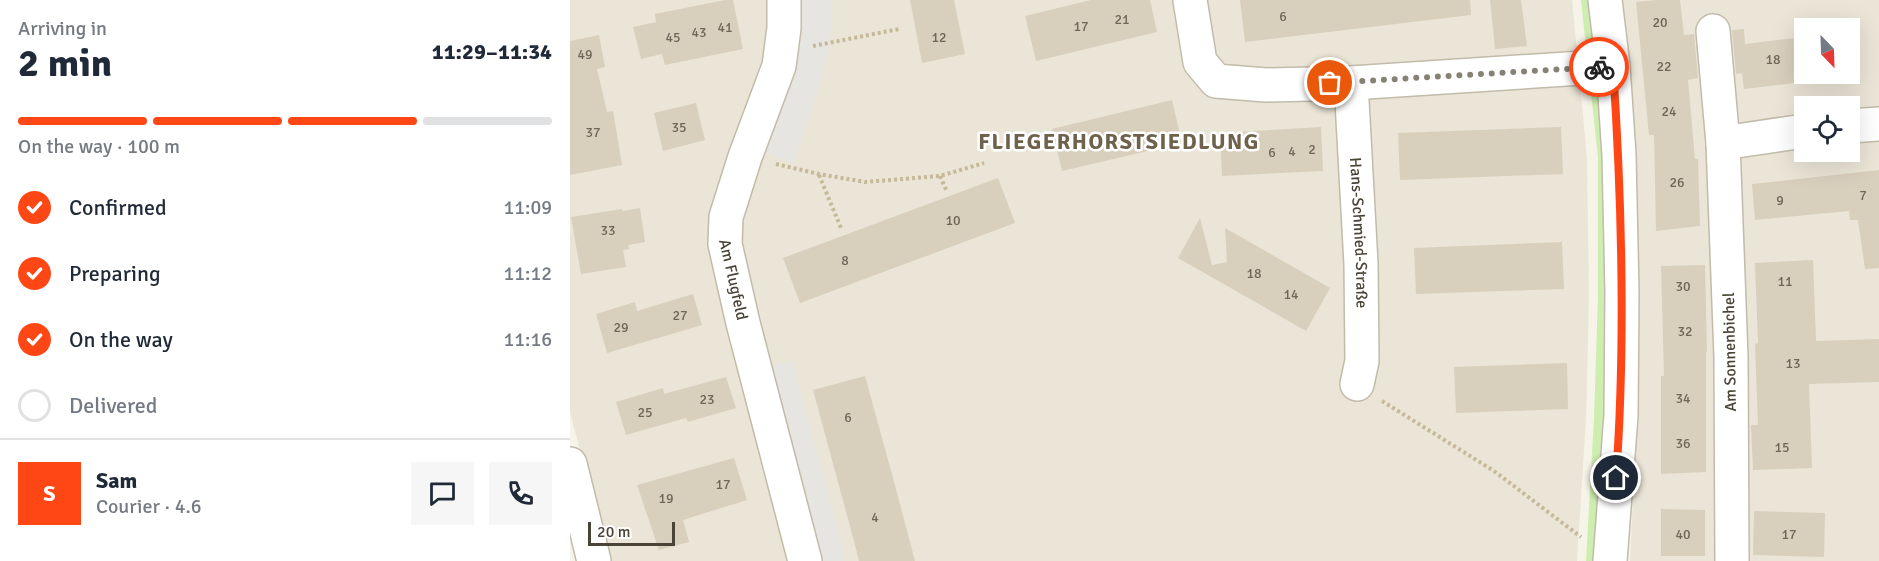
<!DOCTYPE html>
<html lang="en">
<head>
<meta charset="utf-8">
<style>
	:root { --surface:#fff; --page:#f6f6f7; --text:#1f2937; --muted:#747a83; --line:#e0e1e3; --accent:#ff4716 }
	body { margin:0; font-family:Signika,sans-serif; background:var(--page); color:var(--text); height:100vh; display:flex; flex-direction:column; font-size:22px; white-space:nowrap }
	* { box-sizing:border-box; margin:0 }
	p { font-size:20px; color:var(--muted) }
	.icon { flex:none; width:33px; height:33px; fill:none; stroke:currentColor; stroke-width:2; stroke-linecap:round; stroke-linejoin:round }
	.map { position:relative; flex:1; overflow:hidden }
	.panel { display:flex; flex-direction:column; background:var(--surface); width:570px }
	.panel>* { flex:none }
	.needle { width:39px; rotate:157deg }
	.fabs { position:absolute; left:1224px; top:18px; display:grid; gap:12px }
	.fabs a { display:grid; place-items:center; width:66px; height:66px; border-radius:0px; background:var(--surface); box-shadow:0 6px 24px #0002; font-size:30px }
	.scale { position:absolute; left:18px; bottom:15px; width:87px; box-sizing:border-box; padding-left:6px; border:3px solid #4a4436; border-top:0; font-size:16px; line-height:21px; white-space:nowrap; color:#4a4436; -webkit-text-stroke:4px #fff; paint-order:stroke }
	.pin { position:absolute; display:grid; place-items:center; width:51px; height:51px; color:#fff; margin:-26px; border:3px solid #fff; border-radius:50%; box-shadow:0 2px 6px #0007 }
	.courier { position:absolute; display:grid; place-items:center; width:60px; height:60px; margin:-30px; border:4px solid #ff4716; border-radius:50%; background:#fff; color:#222; box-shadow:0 2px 8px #0007 }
	.summary em { font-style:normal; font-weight:700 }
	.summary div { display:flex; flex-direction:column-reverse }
	.summary { display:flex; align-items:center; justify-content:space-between; height:102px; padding:0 18px }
	h1 { font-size:39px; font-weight:700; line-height:45px }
	.bar { display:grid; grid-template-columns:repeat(4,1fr); gap:9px 6px; align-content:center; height:72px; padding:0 18px }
	.bar i { height:8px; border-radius:4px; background:var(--line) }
	.bar .current { background:var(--accent) }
	.bar p { grid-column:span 4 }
	.line { display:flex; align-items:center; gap:15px; padding:0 18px; border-top:2px solid var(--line) }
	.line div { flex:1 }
	.round { display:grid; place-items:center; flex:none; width:63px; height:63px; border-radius:0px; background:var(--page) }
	ol { padding:0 18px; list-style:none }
	li { display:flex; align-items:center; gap:18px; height:66px }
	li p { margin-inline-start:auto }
	li .icon { padding:6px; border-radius:50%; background:var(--accent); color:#fff; stroke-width:4 }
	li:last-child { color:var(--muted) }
	li i { width:33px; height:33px; border:3px solid var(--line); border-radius:50% }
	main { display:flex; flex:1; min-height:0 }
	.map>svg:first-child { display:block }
	.residential { fill:#eae5d6; fill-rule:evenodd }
	.green { fill:#cdeeae }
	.parking { fill:#e7e5e1 }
	.building { fill:#d9cfbd }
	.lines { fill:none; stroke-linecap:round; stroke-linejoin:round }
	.minor-casing { stroke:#c2bbaa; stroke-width:36 }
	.path { stroke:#c6b99a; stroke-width:4; stroke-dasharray:3 3; stroke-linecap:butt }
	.minor { stroke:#fff; stroke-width:33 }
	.done { stroke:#868175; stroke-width:6; stroke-dasharray:0 10.8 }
	.route { stroke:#ff4716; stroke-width:8 }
	.labels { text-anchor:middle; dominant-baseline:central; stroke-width:5; stroke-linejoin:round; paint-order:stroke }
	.number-label { font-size:14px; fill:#6e6758 }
	.street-label { font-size:16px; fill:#4a4436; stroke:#fff }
	.district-label { font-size:22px; font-weight:bold; letter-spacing:1.5px; fill:#6e624c; stroke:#fff }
</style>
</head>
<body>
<main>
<section class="panel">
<div class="summary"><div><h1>2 min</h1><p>Arriving in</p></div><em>11:29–11:34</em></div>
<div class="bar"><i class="current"></i><i class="current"></i><i class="current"></i><i></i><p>On the way · 100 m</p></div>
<ol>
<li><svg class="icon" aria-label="check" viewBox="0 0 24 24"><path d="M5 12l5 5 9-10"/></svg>Confirmed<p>11:09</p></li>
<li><svg class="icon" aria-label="check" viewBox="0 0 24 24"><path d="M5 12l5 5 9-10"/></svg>Preparing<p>11:12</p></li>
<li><svg class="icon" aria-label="check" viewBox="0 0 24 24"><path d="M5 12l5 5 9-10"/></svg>On the way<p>11:16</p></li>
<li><i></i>Delivered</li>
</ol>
<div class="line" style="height:108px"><b class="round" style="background:var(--accent);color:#fff">S</b><div><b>Sam</b><p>Courier · 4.6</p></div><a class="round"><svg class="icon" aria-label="chat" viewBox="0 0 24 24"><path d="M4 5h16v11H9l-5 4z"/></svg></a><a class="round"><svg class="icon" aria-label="phone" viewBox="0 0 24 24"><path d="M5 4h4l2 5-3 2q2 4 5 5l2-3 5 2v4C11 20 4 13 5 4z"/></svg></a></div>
</section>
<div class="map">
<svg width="1309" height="561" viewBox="0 0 1309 561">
	<rect width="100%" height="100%" fill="#f6f3e9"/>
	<g class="residential">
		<polygon points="0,0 1002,0 1017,158 1019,297 1016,418 1007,561 39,561 0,412"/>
		<path d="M1048,0H1309V561H1060L1067,412ZM1234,28H1280V74H1234ZM1234,106H1280V152H1234Z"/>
	</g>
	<polygon class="green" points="1011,0 1023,0 1038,157 1037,416 1029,561 1016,561 1024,418 1028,296 1028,158"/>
	<g class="parking">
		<polygon points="227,0 261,0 261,31 252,77 223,164 192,151"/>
		<polygon points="222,360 276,561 248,561 195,367"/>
	</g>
	<g class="building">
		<polygon points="155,0 163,0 173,49 95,65 92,54 71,59 63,27 86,22 85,14"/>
		<polygon points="340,0 384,0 395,54 352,63"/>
		<polygon points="521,0 580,0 587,32 466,61 455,16"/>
		<polygon points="670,0 900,0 901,15 675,42"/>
		<polygon points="920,0 951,0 957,46 925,49"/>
		<polygon points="1087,0 1110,0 1114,35 1124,34 1128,78 1118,80 1125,159 1128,159 1130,226 1086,231 1084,135 1079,135 1066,2"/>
		<polygon points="1174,29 1175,44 1234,37 1234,82 1174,89 1172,73 1166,74 1162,30"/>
		<polygon points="29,35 35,67 27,69 37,112 43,111 52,165 0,175 0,41"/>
		<polygon points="602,100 612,143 492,171 482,129"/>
		<polygon points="126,103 135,140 93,151 84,113"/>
		<polygon points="751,127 753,171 652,176 650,133"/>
		<polygon points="991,127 993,174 830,180 828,133"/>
		<polygon points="1309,170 1309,268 1295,269 1288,220 1280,220 1279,211 1185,220 1182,184"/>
		<polygon points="428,178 445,223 230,303 213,258"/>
		<polygon points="70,208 75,242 58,245 59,249 53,250 56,267 11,274 1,217 52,209 53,211"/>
		<polygon points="630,218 642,265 657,262 655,228 760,288 736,331 608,258"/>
		<polygon points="992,242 994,289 846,294 844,248"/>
		<polygon points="1243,260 1246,341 1309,339 1309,382 1239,384 1242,468 1183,470 1181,425 1188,425 1185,344 1188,343 1185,263"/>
		<polygon points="1135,265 1137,352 1136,352 1136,472 1091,474 1091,376 1094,376 1091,266"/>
		<polygon points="123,294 132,325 37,353 26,314 65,302 67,311"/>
		<polygon points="997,363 998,409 886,413 884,367"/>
		<polygon points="295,376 323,478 345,561 289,561 284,541 243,390"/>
		<polygon points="156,377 166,408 118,422 116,418 56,435 46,402 93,388 94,394"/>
		<polygon points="164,458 177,500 113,520 119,542 89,550 67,485"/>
		<polygon points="1091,509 1135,510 1135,556 1091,556"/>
		<polygon points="1184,511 1255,513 1254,557 1183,555"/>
	</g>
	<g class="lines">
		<defs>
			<g id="minor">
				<path id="s1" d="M214,0V28L209,66L175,157L156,217L155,244L173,323L235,561"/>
				<polyline points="620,0 630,62 646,81 696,85 781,83 1043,66"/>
				<polyline points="1035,0 1043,66 1049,155 1052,292 1051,415 1040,561"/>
				<polyline points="1143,31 1153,143"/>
				<path id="s2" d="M781,83L791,264L792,361L787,384"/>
				<polyline points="1280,126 1309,124"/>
				<polyline points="0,464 24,561"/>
				<polyline points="1162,561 1161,357 1153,143 1234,131"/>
			</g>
		</defs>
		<use href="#minor" class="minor-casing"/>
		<g class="path">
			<polyline points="243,46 329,29"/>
			<polyline points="206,164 249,174 295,182 370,176 414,163"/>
			<polyline points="249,175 271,228"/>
			<polyline points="370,176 377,192"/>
			<polyline points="812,401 924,471 1011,537"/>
		</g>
		<use href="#minor" class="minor"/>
	</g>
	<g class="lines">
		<polyline class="done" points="760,83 1029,67"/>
		<path class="route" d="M1029,67L1043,66C1052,203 1056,341 1046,478"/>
	</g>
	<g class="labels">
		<g class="number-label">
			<text x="713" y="16">6</text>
			<text x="552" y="19">21</text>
			<text x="1090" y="22">20</text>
			<text x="511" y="26">17</text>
			<text x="155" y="27">41</text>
			<text x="129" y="32">43</text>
			<text x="103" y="37">45</text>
			<text x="369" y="37">12</text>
			<text x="15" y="54">49</text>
			<text x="1203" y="59">18</text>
			<text x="1094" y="66">22</text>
			<text x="1099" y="111">24</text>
			<text x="109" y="127">35</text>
			<text x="23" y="132">37</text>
			<text x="742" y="149">2</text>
			<text x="722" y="151">4</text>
			<text x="702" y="152">6</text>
			<text x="1107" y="182">26</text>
			<text x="1293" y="195">7</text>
			<text x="1210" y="200">9</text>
			<text x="383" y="220">10</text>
			<text x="38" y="230">33</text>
			<text x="275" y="260">8</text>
			<text x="684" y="273">18</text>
			<text x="1215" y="281">11</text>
			<text x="1113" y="286">30</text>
			<text x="721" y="294">14</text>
			<text x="110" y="315">27</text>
			<text x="51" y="327">29</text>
			<text x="1115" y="331">32</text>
			<text x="1223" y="363">13</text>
			<text x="1113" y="398">34</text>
			<text x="137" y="399">23</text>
			<text x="75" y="412">25</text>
			<text x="278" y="417">6</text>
			<text x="1113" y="443">36</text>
			<text x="1212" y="447">15</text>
			<text x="153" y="484">17</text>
			<text x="96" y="498">19</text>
			<text x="305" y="517">4</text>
			<text x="1113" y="534">40</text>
			<text x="1219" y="534">17</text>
		</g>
		<g class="street-label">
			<text stroke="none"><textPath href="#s2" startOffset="150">Hans-Schmied-Straße</textPath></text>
			<text stroke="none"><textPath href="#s1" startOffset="290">Am Flugfeld</textPath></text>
			<text transform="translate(1160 352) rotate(-91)">Am Sonnenbichel</text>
		</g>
		<g class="district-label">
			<text x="549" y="141">FLIEGERHORSTSIEDLUNG</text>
		</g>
	</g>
</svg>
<div class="fabs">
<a><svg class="needle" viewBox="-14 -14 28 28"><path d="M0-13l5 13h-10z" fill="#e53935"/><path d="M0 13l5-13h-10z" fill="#747a83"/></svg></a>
<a><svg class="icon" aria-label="locate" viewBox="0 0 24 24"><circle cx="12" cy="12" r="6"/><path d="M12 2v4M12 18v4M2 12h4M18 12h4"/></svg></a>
</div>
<div class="scale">20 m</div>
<div class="pin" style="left:760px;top:83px;background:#ea580c"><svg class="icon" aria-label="bag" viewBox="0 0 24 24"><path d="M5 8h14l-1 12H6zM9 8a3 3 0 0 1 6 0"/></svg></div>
<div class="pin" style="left:1046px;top:478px;background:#1f2937"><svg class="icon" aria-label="home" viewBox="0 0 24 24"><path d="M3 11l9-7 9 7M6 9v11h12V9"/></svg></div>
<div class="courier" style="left:1029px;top:67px"><svg class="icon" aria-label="bike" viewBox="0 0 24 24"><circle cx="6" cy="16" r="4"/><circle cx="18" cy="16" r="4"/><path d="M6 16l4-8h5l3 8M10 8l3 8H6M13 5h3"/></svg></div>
</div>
</main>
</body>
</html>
